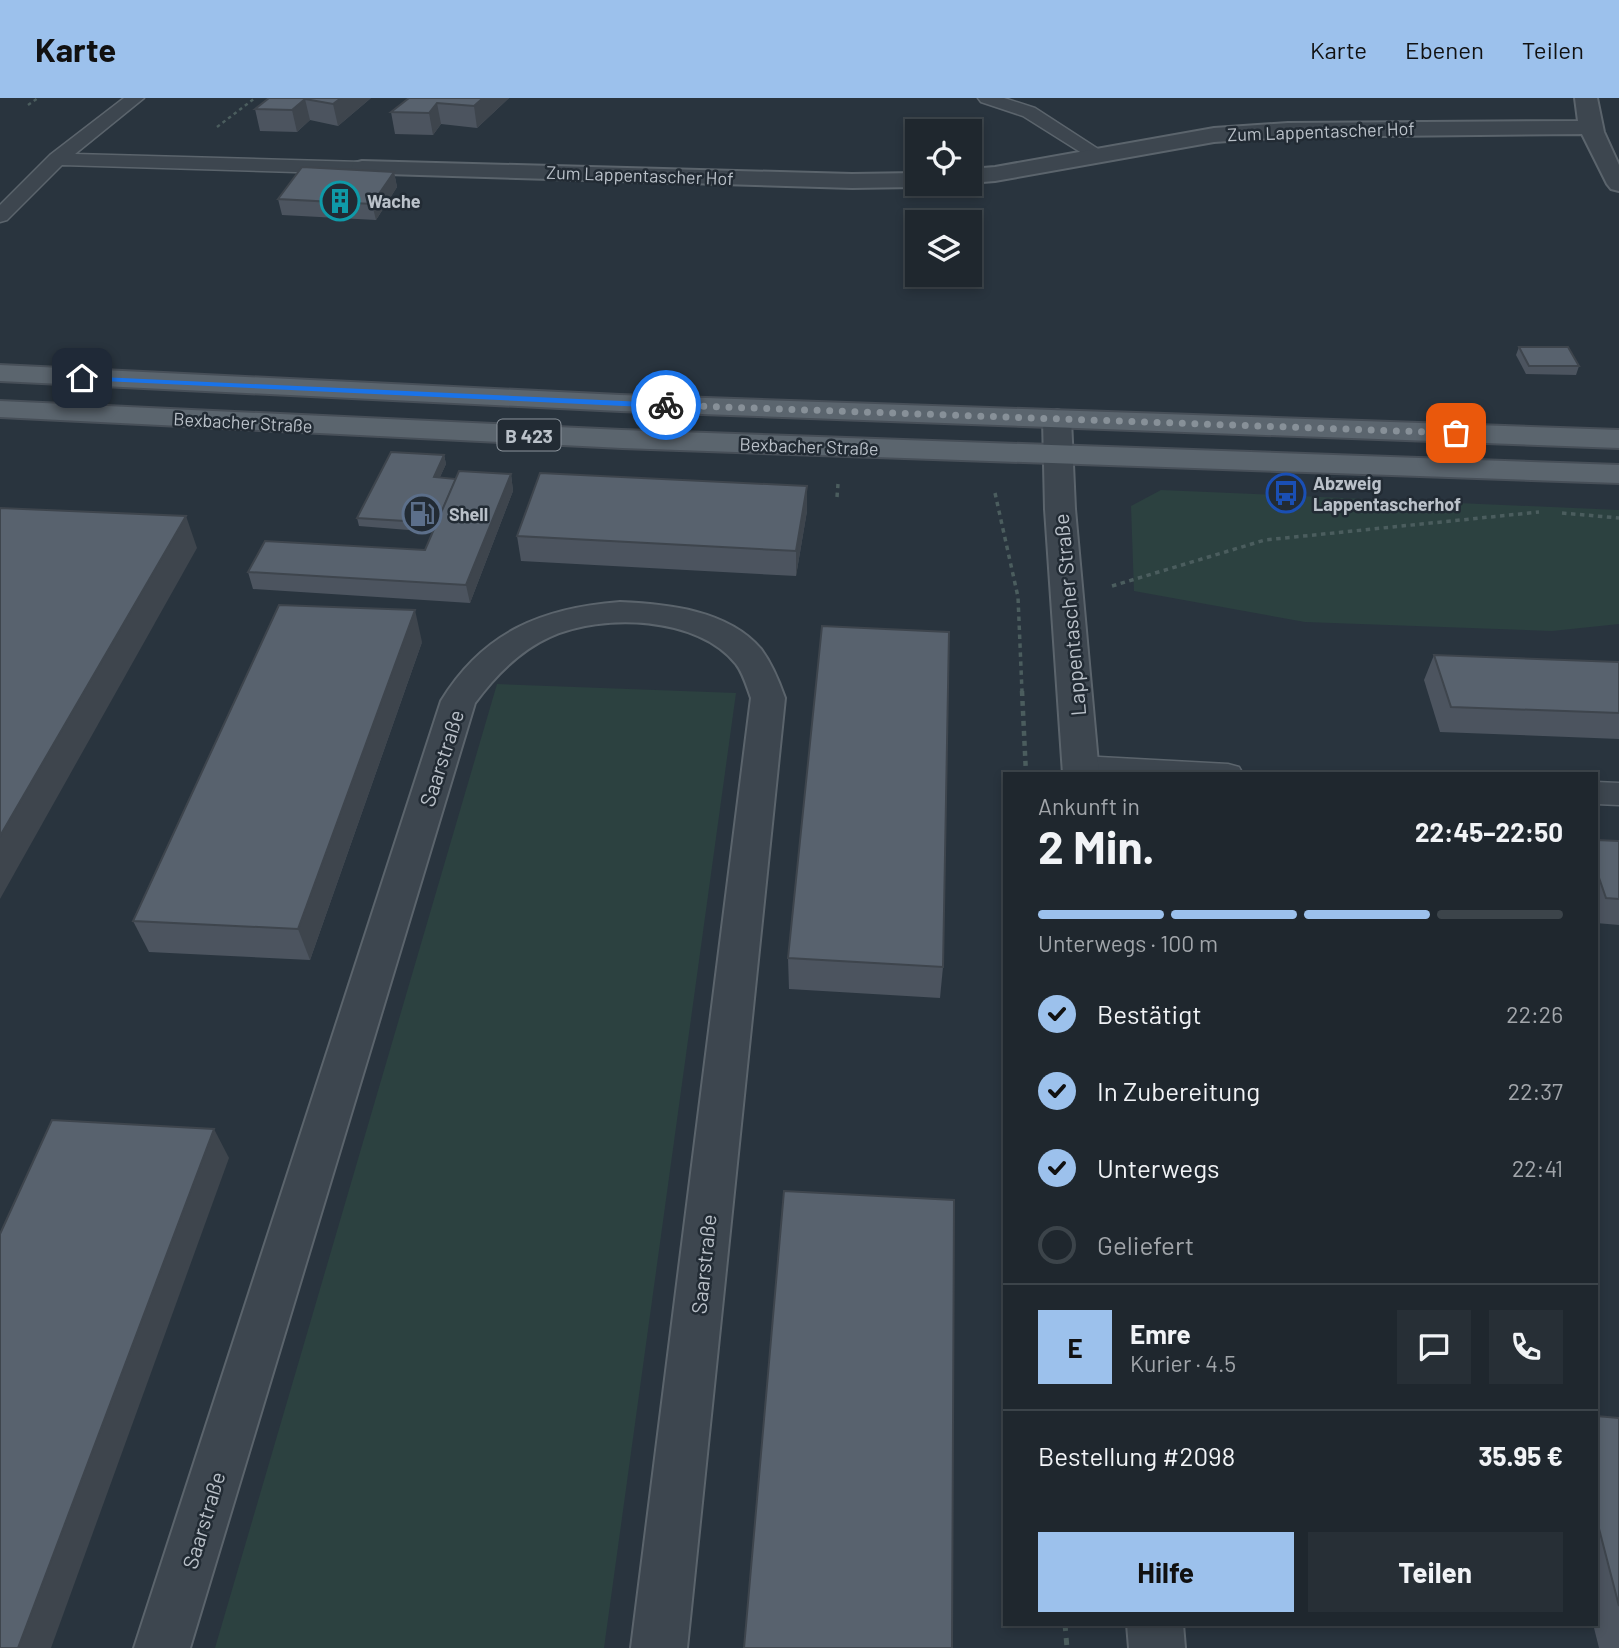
<!DOCTYPE html>
<html lang="de">
<head>
<meta charset="utf-8">
<style>
	:root { --surface:#1f272e; --page:#272f36; --text:#f1f3f6; --muted:#a1a5aa; --line:#3c444a; --accent:#9cc1ec }
	body { margin:0; font-family:Barlow,sans-serif; background:var(--page); color:var(--text); height:100vh; display:flex; flex-direction:column; font-size:26px; white-space:nowrap }
	* { box-sizing:border-box; margin:0 }
	p { font-size:23px; color:var(--muted) }
	.icon { flex:none; width:38px; height:38px; fill:none; stroke:currentColor; stroke-width:2; stroke-linecap:round; stroke-linejoin:round }
	.map { position:relative; flex:1; overflow:hidden }
	.side { position:absolute; left:1003px; top:674px; width:595px; height:854px; display:flex; flex-direction:column; background:var(--surface); border-radius:0px; box-shadow:0 4px 10px #0003,0 0 0 2px var(--line) }
	.side>* { flex:none }
	.fabs { position:absolute; left:905px; top:21px; display:grid; gap:14px }
	.fabs a { display:grid; place-items:center; width:77px; height:77px; border-radius:0px; background:var(--surface); box-shadow:0 4px 10px #0003,0 0 0 2px var(--line); font-size:35px }
	.pin { position:absolute; display:grid; place-items:center; width:60px; height:60px; color:#fff; margin:-30px; border-radius:14px; box-shadow:0 4px 10px #0006 }
	.courier { position:absolute; display:grid; place-items:center; width:70px; height:70px; margin:-35px; border:5px solid #1a73e8; border-radius:50%; background:#fff; color:#222; box-shadow:0 2px 9px #0007 }
	.overview em { font-style:normal; font-weight:700 }
	.overview div { display:flex; flex-direction:column-reverse }
	.overview { display:flex; align-items:center; justify-content:space-between; height:119px; padding:0 35px }
	h1 { font-size:46px; font-weight:700; line-height:52px }
	.bar { display:grid; grid-template-columns:repeat(4,1fr); gap:10px 7px; align-content:center; height:84px; padding:0 35px }
	.bar i { height:9px; border-radius:5px; background:var(--line) }
	.bar .current { background:var(--accent) }
	.bar p { grid-column:span 4 }
	.line { display:flex; align-items:center; gap:18px; padding:0 35px; border-top:2px solid var(--line) }
	.line div { flex:1 }
	.round { display:grid; place-items:center; flex:none; width:74px; height:74px; border-radius:0px; background:var(--page) }
	ol { padding:0 35px; list-style:none }
	li { display:flex; align-items:center; gap:21px; height:77px }
	li p { margin-inline-start:auto }
	li .icon { padding:7px; border-radius:50%; background:var(--accent); color:#111; stroke-width:4 }
	li:last-child { color:var(--muted) }
	li i { width:38px; height:38px; border:4px solid var(--line); border-radius:50% }
	.primary-button { display:flex; gap:14px; margin-top:auto; padding:14px 35px }
	.primary-button a { flex:1; height:80px; border-radius:0px; background:var(--accent); color:#111; font-size:28px; font-weight:700; line-height:80px; text-align:center }
	.primary-button a+a { background:var(--page); color:var(--text) }
	header { display:flex; align-items:center; gap:42px; box-sizing:border-box; height:98px; padding:0 35px; background:var(--accent); color:#111 }
	header strong { font-size:33px }
	nav { display:flex; gap:38px; margin-inline-start:auto; font-size:24px }
	.map>svg:first-child { display:block }
	.green { fill:#2c4140 }
	.lines { fill:none; stroke-linecap:round; stroke-linejoin:round }
	.service-casing { stroke:#5b646c; stroke-width:3 }
	.minor-casing { stroke:#5b646c; stroke-width:4 }
	.primary-casing { stroke:#474f58; stroke-width:4 }
	.path-far3 { stroke:#4b5d5e; stroke-width:2.5; stroke-dasharray:3.5 3.5; stroke-linecap:butt }
	.path-far2 { stroke:#4b5d5e; stroke-width:3.5; stroke-dasharray:4.5 4.5; stroke-linecap:butt }
	.path-far1 { stroke:#4b5d5e; stroke-width:4.5; stroke-dasharray:5 5; stroke-linecap:butt }
	.path { stroke:#4b5d5e; stroke-width:5; stroke-dasharray:7 7; stroke-linecap:butt }
	.service { fill:#3d464f; fill-rule:evenodd }
	.minor { fill:#3d464f; fill-rule:evenodd }
	.primary { fill:#5b656e; fill-rule:evenodd }
	.wall { fill:#4c545f }
	.shaded-wall { fill:#3e454d }
	.building { fill:#58626e; stroke:#3e454d; stroke-width:2 }
	.route { fill:#1a73e8 }
	.done { stroke:#879098; stroke-width:7; stroke-dasharray:0 12.6 }
	.labels { text-anchor:middle; dominant-baseline:central; stroke-width:5; stroke-linejoin:round; paint-order:stroke }
	.far-street-label { font-size:18px; fill:#bac1c9; stroke:#222b34 }
	.far-poi-label { font-size:18px; font-weight:bold; fill:#bac1c9; stroke:#222b34; text-anchor:start }
	.shield { fill:#222b34; stroke:#8c949c; stroke-width:2 }
	.shield-label { font-size:19px; font-weight:bold; fill:#bac1c9 }
	.street-label { font-size:21px; fill:#bac1c9; stroke:#222b34 }
</style>
</head>
<body>
<header>
<strong>Karte</strong>
<nav><a>Karte</a><a>Ebenen</a><a>Teilen</a></nav>
</header>
<div class="map">
<svg width="1619" height="1550" viewBox="0 0 1619 1550">
	<rect width="100%" height="100%" fill="#29343e"/>
	<g class="green">
		<polygon points="1161,392 1619,412 1619,526 1552,533 1305,524 1134,493 1131,408"/>
		<polygon points="497,586 736,595 604,1550 215,1550"/>
	</g>
	<g class="lines">
		<defs>
			<g id="service">
				<polygon points="124,0 144,0 75,56 362,64 371,70 362,76 62,67 7,122 0,124 0,107 50,57"/>
				<polygon points="978,0 1004,0 1035,10 1109,58 1107,62 1093,62 1023,18 981,4"/>
				<polygon points="1081,658 1228,666 1239,669 1243,676 1071,675 1066,668 1071,661"/>
				<polygon points="1596,684 1619,685 1619,707 1596,706"/>
			</g>
			<g id="minor">
				<polygon points="1575,0 1597,0 1604,34 1619,67 1619,93 1611,91 1607,86 1582,36 1288,39 1214,44 995,83 970,85 970,71 995,69 1214,30 1288,25 1578,23"/>
				<polygon points="362,63 852,76 917,75 917,86 926,86 917,89 852,90 354,75 351,70 354,65"/>
				<polygon points="1057,312 1067,315 1071,321 1075,411 1099,676 1063,676 1045,411 1043,321 1047,315"/>
				<path d="M620,504C667,506 728,512 761,551C772,566 779,583 785,600L687,1550H631L751,600C747,589 743,575 736,566C698,518 602,515 550,539C519,553 495,578 475,605L190,1550H134L441,603C483,534 542,510 620,504Z"/>
				<polygon points="1127,1526 1183,1526 1185,1550 1129,1550"/>
			</g>
			<g id="primary">
				<polygon points="0,267 620,297 1619,332 1619,350 620,313 0,283"/>
				<polygon points="0,303 622,332 1619,367 1619,385 622,350 0,319"/>
			</g>
		</defs>
		<use href="#service" class="service-casing"/>
		<use href="#minor" class="minor-casing"/>
		<use href="#primary" class="primary-casing"/>
		<g class="path-far3">
			<polyline points="28,7 38,0"/>
			<polyline points="217,29 255,0"/>
		</g>
		<g class="path-far2">
			<polyline points="995,395 1018,499 1022,594"/>
			<polyline points="837,399 838,386"/>
			<polyline points="1562,415 1619,420"/>
			<polyline points="1112,488 1265,442 1539,414"/>
		</g>
		<polyline class="path-far1" points="1022,593 1026,676"/>
		<polyline class="path" points="1065,1526 1067,1550"/>
		<use href="#service" class="service"/>
		<use href="#minor" class="minor"/>
		<use href="#primary" class="primary"/>
	</g>
	<g class="wall">
		<polygon points="269,0 371,0 338,28 310,22 297,34 260,33 255,11"/>
		<polygon points="409,0 509,0 477,30 441,26 433,37 395,36 391,14"/>
		<polygon points="394,74 397,89 376,122 282,117 278,101"/>
		<polygon points="1519,249 1579,268 1576,277 1526,276 1516,257"/>
		<polygon points="444,357 446,366 440,379 456,381 511,376 513,393 470,505 253,491 248,474 425,452 433,434 359,428 357,420"/>
		<polygon points="807,388 807,413 796,478 521,463 517,438"/>
		<polygon points="422,544 310,862 149,854 133,823"/>
		<polygon points="1434,557 1619,564 1619,641 1440,634 1424,582"/>
		<polygon points="1596,742 1619,743 1619,827 1596,825"/>
		<polygon points="788,860 943,869 940,900 789,891"/>
		<polygon points="1596,1318 1619,1320 1619,1550 1599,1550 1593,1526 1596,1526"/>
	</g>
	<g class="shaded-wall">
		<polygon points="341,0 371,0 338,28 333,6"/>
		<polygon points="483,0 509,0 477,30 474,8"/>
		<polygon points="305,1 310,22 297,34 292,12"/>
		<polygon points="437,5 441,26 433,37 429,15"/>
		<polygon points="394,74 397,89 376,122 372,106"/>
		<polygon points="444,357 446,366 436,388 434,379"/>
		<polygon points="511,376 513,393 470,505 466,487"/>
		<polygon points="807,388 807,413 796,478 796,453"/>
		<polygon points="186,418 197,450 0,801 0,738"/>
		<polygon points="415,512 422,544 310,862 298,831"/>
		<polygon points="214,1031 229,1060 51,1550 18,1550"/>
	</g>
	<g class="building">
		<polygon points="269,0 341,0 333,6 305,1 292,12 255,11"/>
		<polygon points="409,0 483,0 474,8 437,5 429,15 391,14"/>
		<polygon points="302,69 394,74 372,106 278,101"/>
		<polygon points="1519,249 1568,249 1579,268 1529,268"/>
		<polygon points="391,354 444,357 434,379 456,381 437,425 357,420"/>
		<polygon points="459,373 511,376 466,487 248,474 265,443 425,452"/>
		<polygon points="540,375 807,388 796,453 517,438"/>
		<polygon points="0,410 186,418 0,738"/>
		<polygon points="279,507 415,512 298,831 133,823"/>
		<polygon points="822,528 949,534 943,869 788,860"/>
		<polygon points="1434,557 1619,564 1619,615 1451,609"/>
		<polygon points="1596,742 1619,743 1619,801 1606,800 1596,771"/>
		<polygon points="52,1022 214,1031 18,1550 0,1550 0,1136"/>
		<polygon points="784,1093 954,1102 952,1550 744,1550"/>
		<polygon points="1596,1318 1619,1320 1619,1508 1596,1419"/>
	</g>
	<polygon class="route" points="79,278 666,305 670,307 666,310 82,282"/>
	<g class="lines">
		<polyline class="done" points="666,307 1456,335"/>
	</g>
	<defs>
		<symbol id="building-ring" viewBox="-11 -11 22 22"><circle r="9.5" fill="#222b34" stroke="#0f9aa8" stroke-width="1.5"/><path d="M-4-6H4V6H1V3H-1V6H-4ZM-2.5-4.3h1.7v1.8h-1.7ZM.8-4.3h1.7v1.8H.8ZM-2.5-1h1.7V.8h-1.7ZM.8-1h1.7V.8H.8Z" fill="#0f9aa8"/></symbol>
		<symbol id="bus-ring" viewBox="-11 -11 22 22"><circle r="9.5" fill="#222b34" stroke="#1a4fb4" stroke-width="1.5"/><path d="M-5-6H5V4H4V6H2V4H-2V6H-4V4H-5ZM-3.5-4V0h7V-4ZM-3.5 1.2v1.5H-2V1.2ZM2 1.2v1.5H3.5V1.2Z" fill="#1a4fb4"/></symbol>
		<symbol id="fuel-ring" viewBox="-11 -11 22 22"><circle r="9.5" fill="#222b34" stroke="#5c6f8a" stroke-width="1.5"/><path d="M-5.5-6h7V0h2V4h1.3V-2.5L3-4.5l.8-.8L6-3V5H2.5V1h-1V6h-7ZM-4.2-4.7v3.2H.2V-4.7Z" fill="#5c6f8a"/></symbol>
	</defs>
	<g fill-rule="evenodd">
		<use href="#building-ring" x="318" y="81" width="44" height="44"/>
		<use href="#bus-ring" x="1264" y="373" width="44" height="44"/>
		<use href="#fuel-ring" x="400" y="394" width="44" height="44"/>
	</g>
	<g class="labels">
		<g class="far-street-label">
			<text transform="translate(1321 33) rotate(-2)">Zum Lappentascher Hof</text>
			<text transform="translate(640 77) rotate(2)">Zum Lappentascher Hof</text>
			<text transform="translate(243 324) rotate(3)">Bexbacher Straße</text>
			<text transform="translate(809 348) rotate(2)">Bexbacher Straße</text>
		</g>
		<g class="far-poi-label">
			<text x="367" y="103">Wache</text>
			<text x="1313" y="385">Abzweig<tspan x="1313" dy="21">Lappentascherhof</tspan></text>
			<text x="449" y="416">Shell</text>
		</g>
		<rect class="shield" x="497.5" y="321.5" width="63" height="31" rx="5"/>
		<g class="shield-label">
			<text x="529" y="337">B 423</text>
		</g>
		<g class="street-label">
			<text transform="translate(1069 517) rotate(-95)">Lappentascher Straße</text>
			<text transform="translate(441 660) rotate(-72)">Saarstraße</text>
			<text transform="translate(703 1166) rotate(-84)">Saarstraße</text>
			<text transform="translate(203 1422) rotate(-73)">Saarstraße</text>
		</g>
	</g>
</svg>
<div class="fabs">
<a><svg class="icon" aria-label="locate" viewBox="0 0 24 24"><circle cx="12" cy="12" r="6"/><path d="M12 2v4M12 18v4M2 12h4M18 12h4"/></svg></a>
<a><svg class="icon" aria-label="layers" viewBox="0 0 24 24"><path d="M12 4l9 5-9 5-9-5zM3 14l9 5 9-5"/></svg></a>
</div>
<div class="pin" style="left:1456px;top:335px;background:#ea580c"><svg class="icon" aria-label="bag" viewBox="0 0 24 24"><path d="M5 8h14l-1 12H6zM9 8a3 3 0 0 1 6 0"/></svg></div>
<div class="pin" style="left:82px;top:280px;background:#1f2937"><svg class="icon" aria-label="home" viewBox="0 0 24 24"><path d="M3 11l9-7 9 7M6 9v11h12V9"/></svg></div>
<div class="courier" style="left:666px;top:307px"><svg class="icon" aria-label="bike" viewBox="0 0 24 24"><circle cx="6" cy="16" r="4"/><circle cx="18" cy="16" r="4"/><path d="M6 16l4-8h5l3 8M10 8l3 8H6M13 5h3"/></svg></div>
<section class="side">
<div class="overview"><div><h1>2 Min.</h1><p>Ankunft in</p></div><em>22:45–22:50</em></div>
<div class="bar"><i class="current"></i><i class="current"></i><i class="current"></i><i></i><p>Unterwegs · 100 m</p></div>
<ol>
<li><svg class="icon" aria-label="check" viewBox="0 0 24 24"><path d="M5 12l5 5 9-10"/></svg>Bestätigt<p>22:26</p></li>
<li><svg class="icon" aria-label="check" viewBox="0 0 24 24"><path d="M5 12l5 5 9-10"/></svg>In Zubereitung<p>22:37</p></li>
<li><svg class="icon" aria-label="check" viewBox="0 0 24 24"><path d="M5 12l5 5 9-10"/></svg>Unterwegs<p>22:41</p></li>
<li><i></i>Geliefert</li>
</ol>
<div class="line" style="height:126px"><b class="round" style="background:var(--accent);color:#111">E</b><div><b>Emre</b><p>Kurier · 4.5</p></div><a class="round"><svg class="icon" aria-label="chat" viewBox="0 0 24 24"><path d="M4 5h16v11H9l-5 4z"/></svg></a><a class="round"><svg class="icon" aria-label="phone" viewBox="0 0 24 24"><path d="M5 4h4l2 5-3 2q2 4 5 5l2-3 5 2v4C11 20 4 13 5 4z"/></svg></a></div>
<div class="line" style="height:91px"><div>Bestellung #2098</div><b>35.95 €</b></div>
<div class="primary-button"><a>Hilfe</a><a>Teilen</a></div>
</section>
</div>
</body>
</html>
